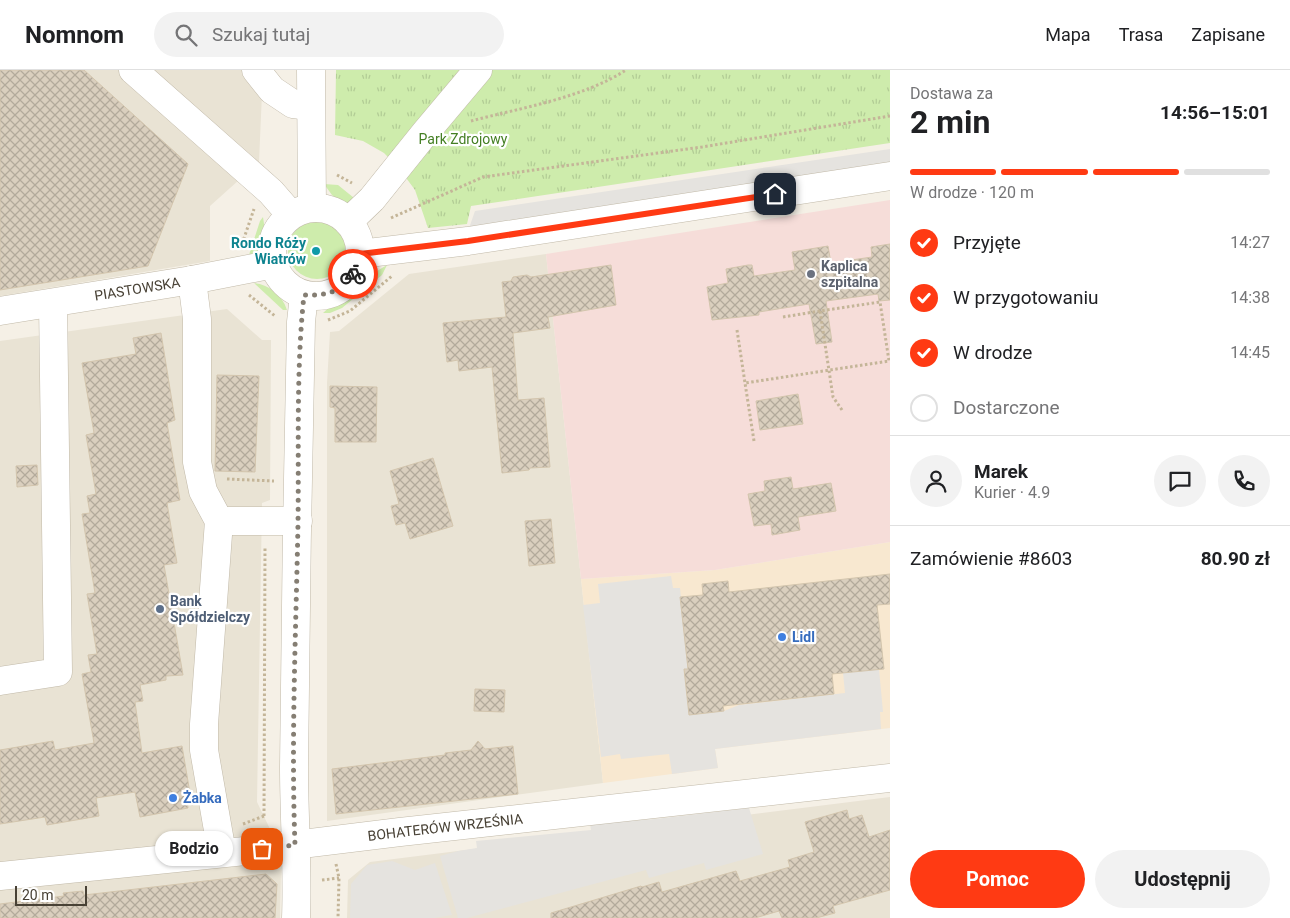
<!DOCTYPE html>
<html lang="pl">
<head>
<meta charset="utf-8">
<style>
	:root { --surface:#fff; --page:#f2f2f2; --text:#202124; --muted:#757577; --line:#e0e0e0; --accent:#ff3a13 }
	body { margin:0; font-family:Roboto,sans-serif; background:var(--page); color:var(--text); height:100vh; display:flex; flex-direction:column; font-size:19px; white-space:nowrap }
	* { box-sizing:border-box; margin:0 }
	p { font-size:16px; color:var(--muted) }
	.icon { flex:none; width:28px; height:28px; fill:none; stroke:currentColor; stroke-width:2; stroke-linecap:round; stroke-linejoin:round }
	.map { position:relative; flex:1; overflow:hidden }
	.sheet { display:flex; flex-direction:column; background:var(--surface); width:400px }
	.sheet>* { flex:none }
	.scale { position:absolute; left:15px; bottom:12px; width:72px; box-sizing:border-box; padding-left:5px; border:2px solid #484135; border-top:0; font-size:14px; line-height:18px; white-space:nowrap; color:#484135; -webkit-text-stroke:4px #fff; paint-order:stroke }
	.pin { position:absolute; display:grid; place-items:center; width:42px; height:42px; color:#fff; margin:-21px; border-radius:10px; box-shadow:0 2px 8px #0006 }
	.courier { position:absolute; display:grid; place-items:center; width:50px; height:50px; margin:-25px; border:4px solid #ff3a13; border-radius:50%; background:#fff; color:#222; box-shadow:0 1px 6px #0007 }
	.bubble { position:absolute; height:35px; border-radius:18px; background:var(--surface); box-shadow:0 1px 4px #0004; font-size:16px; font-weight:700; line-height:35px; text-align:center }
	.overview em { font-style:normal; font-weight:700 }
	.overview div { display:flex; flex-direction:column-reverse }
	.overview { display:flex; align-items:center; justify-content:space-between; height:85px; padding:0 20px }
	h1 { font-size:32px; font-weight:700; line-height:38px }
	.bar { display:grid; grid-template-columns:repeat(4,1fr); gap:8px 5px; align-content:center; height:60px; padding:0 20px }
	.bar i { height:6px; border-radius:4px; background:var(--line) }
	.bar .selected { background:var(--accent) }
	.bar p { grid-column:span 4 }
	.line { display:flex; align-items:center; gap:12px; padding:0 20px; border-top:1px solid var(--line) }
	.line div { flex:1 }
	.round { display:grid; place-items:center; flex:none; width:52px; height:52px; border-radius:26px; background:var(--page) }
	ol { padding:0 20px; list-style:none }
	li { display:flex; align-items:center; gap:15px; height:55px }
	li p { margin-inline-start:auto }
	li .icon { padding:5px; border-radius:50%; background:var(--accent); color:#fff; stroke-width:4 }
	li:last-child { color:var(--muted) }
	li i { width:28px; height:28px; border:2px solid var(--line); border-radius:50% }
	.button { display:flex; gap:10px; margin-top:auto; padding:10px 20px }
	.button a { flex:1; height:58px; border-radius:30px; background:var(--accent); color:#fff; font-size:20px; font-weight:700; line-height:58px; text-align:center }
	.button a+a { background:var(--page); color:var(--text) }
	header { display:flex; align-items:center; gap:30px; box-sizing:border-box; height:70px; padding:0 25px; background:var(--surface); border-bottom:1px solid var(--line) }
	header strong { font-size:24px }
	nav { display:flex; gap:28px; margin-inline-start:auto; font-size:18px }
	.search { width:350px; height:45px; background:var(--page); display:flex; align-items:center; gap:12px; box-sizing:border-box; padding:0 18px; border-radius:28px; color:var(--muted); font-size:19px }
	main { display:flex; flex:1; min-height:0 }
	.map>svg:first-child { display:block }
	.residential { fill:#e9e3d4 }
	.commercial { fill:#f8e8d0 }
	.medical { fill:#f6ddd9 }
	.green { fill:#ceecac }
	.park { fill:url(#park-tufts) }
	.parking { fill:#e5e3df }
	.building { fill:url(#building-cross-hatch); stroke:#d3c5ad }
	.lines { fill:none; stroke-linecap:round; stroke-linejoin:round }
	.minor-casing { stroke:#c1b9a8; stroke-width:29 }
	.path { stroke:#c4b598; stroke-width:3; stroke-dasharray:2.5 2.5; stroke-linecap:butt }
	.minor { stroke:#fff; stroke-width:28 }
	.done { stroke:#857e73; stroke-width:5; stroke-dasharray:0 9 }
	.route { stroke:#ff3a13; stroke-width:6 }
	.culture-dot { fill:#0f9aa8; stroke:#fff; stroke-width:2 }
	.worship-dot { fill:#6b7280; stroke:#fff; stroke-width:2 }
	.service-dot { fill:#5c6f8a; stroke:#fff; stroke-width:2 }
	.shop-dot { fill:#3f7fe0; stroke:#fff; stroke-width:2 }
	.labels { text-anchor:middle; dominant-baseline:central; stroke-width:4.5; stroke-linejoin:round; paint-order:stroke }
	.park-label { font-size:14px; fill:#447f23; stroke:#fff }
	.culture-label { font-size:14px; font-weight:bold; fill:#0d838f; stroke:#fff; text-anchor:end }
	.worship-label { font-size:14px; font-weight:bold; fill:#5b616d; stroke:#fff; text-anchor:start }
	.street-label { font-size:14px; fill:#484135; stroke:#fff }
	.service-label { font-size:14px; font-weight:bold; fill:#4e5e75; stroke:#fff; text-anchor:start }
	.shop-label { font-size:14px; font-weight:bold; fill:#366cbe; stroke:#fff; text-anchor:start }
</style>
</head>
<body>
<header>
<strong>Nomnom</strong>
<div class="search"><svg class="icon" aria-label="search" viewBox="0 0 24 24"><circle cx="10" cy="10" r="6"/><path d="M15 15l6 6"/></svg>Szukaj tutaj</div>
<nav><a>Mapa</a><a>Trasa</a><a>Zapisane</a></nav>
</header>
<main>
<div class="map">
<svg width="890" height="848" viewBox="0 0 890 848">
	<defs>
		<pattern id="park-tufts" width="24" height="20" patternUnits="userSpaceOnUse" patternTransform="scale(1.25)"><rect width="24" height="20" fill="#ceecac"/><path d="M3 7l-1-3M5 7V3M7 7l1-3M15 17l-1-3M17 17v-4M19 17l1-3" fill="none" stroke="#b2cc95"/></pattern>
		<pattern id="building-cross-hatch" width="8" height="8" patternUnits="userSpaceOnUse" patternTransform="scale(1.25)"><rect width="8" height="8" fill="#dacfbe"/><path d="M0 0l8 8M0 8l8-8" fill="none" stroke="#b3aa9b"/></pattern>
	</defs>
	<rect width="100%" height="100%" fill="#f5f0e6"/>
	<g class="residential">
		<polygon points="0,0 263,0 259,92 210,136 210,191 0,226"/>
		<polygon points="546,184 603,713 327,751 327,313 330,262 339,261 409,204"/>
		<polygon points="227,239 262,270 271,270 270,430 262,433 257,732 270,759 281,798 280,848 0,848 0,271"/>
		<polygon points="890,727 890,848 347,848 348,810 370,792"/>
	</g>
	<polygon class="commercial" points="890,472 890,658 715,679 718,698 603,713 581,509 715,500"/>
	<polygon class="medical" points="890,130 890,472 715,500 581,509 546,184"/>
	<g class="green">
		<polygon points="324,114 338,115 359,132 346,136 332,125"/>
		<path d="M263,147C266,166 267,178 248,188L260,151Z"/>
		<circle cx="317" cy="180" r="29"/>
		<polygon points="387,195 382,205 342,238 330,243 323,243 334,233 353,223 372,204"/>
		<path d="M254,213C270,215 282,225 287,240H283Z"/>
	</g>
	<polygon class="park" points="336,0 890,0 890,73 471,136 467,154 428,158 415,120 398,97 384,83 363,71 335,65"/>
	<g class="parking">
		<polygon points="890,79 890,96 468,161 475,141"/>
		<polygon points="671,506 673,518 680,518 688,599 684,600 689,645 724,641 739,635 845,623 843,603 879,599 883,642 880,642 881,659 715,679 718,698 672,704 669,684 621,689 620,684 601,687 583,535 600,533 598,514"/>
		<polygon points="749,738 763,784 706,800 704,793 649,808 646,800 467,848 458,848 440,786 458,781 477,778 476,771 591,760 590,754 655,749"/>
		<polygon points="392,791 415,800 435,793 452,845 434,848 350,848 351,814 367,795"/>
	</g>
	<g class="building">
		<polygon points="0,0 84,0 188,94 148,196 0,220"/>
		<polygon points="890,174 890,230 879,231 878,224 826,231 832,272 816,274 809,234 759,242 759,245 712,250 707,217 728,213 726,199 748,195 752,195 754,206 795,200 792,182 828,176 831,193 872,187 871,177"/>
		<polygon points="611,195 616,235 548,247 550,258 513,263 518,330 544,328 550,397 530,398 529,400 502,403 492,297 459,301 458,290 447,292 443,253 506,247 502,212 511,211 513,207 527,205 531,207"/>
		<polygon points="161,263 175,350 167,353 180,430 167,433 177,493 164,495 183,605 166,606 166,610 140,615 143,631 135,632 142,683 182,676 191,729 187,729 188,738 140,747 135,722 96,728 99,746 47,755 45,747 0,754 0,680 53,671 55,680 94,673 82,604 91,602 88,585 97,584 87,524 95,523 82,444 90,443 87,426 96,424 86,365 94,363 82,293 136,284 133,268"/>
		<polygon points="217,305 259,306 255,402 215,401"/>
		<polygon points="330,316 377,317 376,372 335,372 335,338 330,337"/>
		<polygon points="798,324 803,354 760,360 756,331"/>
		<polygon points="433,388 453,456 410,469 405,453 396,455 391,436 399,434 390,401"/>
		<polygon points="37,395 38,415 17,417 16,396"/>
		<polygon points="791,407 793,419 831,413 836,441 798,447 800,460 772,465 771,454 754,456 748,424 765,421 764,411"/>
		<polygon points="551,449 555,493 529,496 525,451"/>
		<polygon points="890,504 890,534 877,535 884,599 832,604 834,624 723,636 724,641 689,645 684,599 688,599 680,527 703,525 702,514 728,511 729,522"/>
		<polygon points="475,619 505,620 504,642 474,641"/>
		<polygon points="478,671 485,679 513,676 518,724 336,744 332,699 445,685 445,683 471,680"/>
		<polygon points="847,740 849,749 862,745 869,767 890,760 890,820 833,836 835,843 816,848 782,848 779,841 755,848 551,848 551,843 641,816 642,817 659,812 662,822 736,801 740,811 790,797 788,790 814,782 805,752"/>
		<polygon points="266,804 277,814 275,848 0,848 0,834 64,826 63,823 83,821 84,825"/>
	</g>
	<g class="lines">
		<defs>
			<g id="minor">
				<polyline points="133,0 271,122 291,145"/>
				<polyline points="256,0 272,20 293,34 310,36"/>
				<polyline points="311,0 312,138"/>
				<circle cx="316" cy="182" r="44"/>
				<polyline points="348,152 372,129 425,63 478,0"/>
				<polyline points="360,184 468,171 890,106"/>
				<polyline points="192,210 197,249 197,392 203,421 219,451 204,654 204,680 222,783"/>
				<path id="s1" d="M0,241L192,210L274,194"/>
				<polyline points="219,451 298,451"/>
				<polyline points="0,611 58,602 53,233"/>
				<path id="s2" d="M0,806L245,781L400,762L890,708"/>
				<path d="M296,848C298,798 294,747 294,697C295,549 298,400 301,252L304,225"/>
			</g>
		</defs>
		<use href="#minor" class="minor-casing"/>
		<g class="path">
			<path d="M471,51C520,38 583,28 626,0"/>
			<polyline points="337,105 352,113"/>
			<polyline points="391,148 483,107 702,77 890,46"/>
			<polyline points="242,174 254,139"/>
			<polyline points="249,225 275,246"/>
			<polyline points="783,247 820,241"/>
			<polyline points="328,250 350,241 392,206"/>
			<polyline points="737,260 745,313"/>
			<polyline points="754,371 745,313 889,291 880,232 820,241 833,327 842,340"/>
			<polyline points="227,409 274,411"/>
			<polyline points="264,746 265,476"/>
			<polyline points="243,754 264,746"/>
			<polyline points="336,794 339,808 338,848"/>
			<polyline points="322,810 339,808"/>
		</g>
		<use href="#minor" class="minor"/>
	</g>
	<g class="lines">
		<path class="done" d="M262,779L295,775C291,668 296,560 298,453C299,377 296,300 304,225C323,226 342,223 353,204"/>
		<polyline class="route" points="353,204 358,193 360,184 468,171 775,124"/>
	</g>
	<circle class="culture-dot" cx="316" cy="181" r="5"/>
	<circle class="worship-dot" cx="811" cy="204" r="5"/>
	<circle class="service-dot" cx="160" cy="539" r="5"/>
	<g class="shop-dot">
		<circle cx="782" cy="567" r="5"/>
		<circle cx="173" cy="728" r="5"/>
	</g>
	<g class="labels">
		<g class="park-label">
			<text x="463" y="69">Park Zdrojowy</text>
		</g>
		<g class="culture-label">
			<text x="306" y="173">Rondo Róży<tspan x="306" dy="16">Wiatrów</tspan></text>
		</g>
		<g class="worship-label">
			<text x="821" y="196">Kaplica<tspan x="821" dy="16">szpitalna</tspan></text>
		</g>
		<g class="street-label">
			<text stroke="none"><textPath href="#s1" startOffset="139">PIASTOWSKA</textPath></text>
			<text stroke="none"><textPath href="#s2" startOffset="448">BOHATERÓW WRZEŚNIA</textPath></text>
		</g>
		<g class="service-label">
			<text x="170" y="531">Bank<tspan x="170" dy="16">Spółdzielczy</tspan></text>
		</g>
		<g class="shop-label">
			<text x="792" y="567">Lidl</text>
			<text x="183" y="728">Żabka</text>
		</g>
	</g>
</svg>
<div class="scale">20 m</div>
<div class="pin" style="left:262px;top:779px;background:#ea580c"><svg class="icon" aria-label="bag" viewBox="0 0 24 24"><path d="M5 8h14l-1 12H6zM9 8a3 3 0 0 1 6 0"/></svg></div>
<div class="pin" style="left:775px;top:124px;background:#1f2937"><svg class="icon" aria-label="home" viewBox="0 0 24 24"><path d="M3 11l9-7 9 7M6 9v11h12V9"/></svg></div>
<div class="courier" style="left:353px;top:204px"><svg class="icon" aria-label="bike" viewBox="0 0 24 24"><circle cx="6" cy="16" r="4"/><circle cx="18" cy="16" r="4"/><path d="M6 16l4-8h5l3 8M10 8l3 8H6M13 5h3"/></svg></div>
<div class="bubble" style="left:155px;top:761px;width:78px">Bodzio</div>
</div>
<section class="sheet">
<div class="overview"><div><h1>2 min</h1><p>Dostawa za</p></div><em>14:56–15:01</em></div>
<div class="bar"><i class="selected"></i><i class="selected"></i><i class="selected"></i><i></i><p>W drodze · 120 m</p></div>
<ol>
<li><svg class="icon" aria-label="check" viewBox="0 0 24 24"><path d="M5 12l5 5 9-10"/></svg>Przyjęte<p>14:27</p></li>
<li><svg class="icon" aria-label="check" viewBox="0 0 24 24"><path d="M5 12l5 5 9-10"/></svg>W przygotowaniu<p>14:38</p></li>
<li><svg class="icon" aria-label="check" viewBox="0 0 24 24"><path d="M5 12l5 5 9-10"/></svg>W drodze<p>14:45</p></li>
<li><i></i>Dostarczone</li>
</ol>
<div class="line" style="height:90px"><a class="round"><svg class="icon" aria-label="person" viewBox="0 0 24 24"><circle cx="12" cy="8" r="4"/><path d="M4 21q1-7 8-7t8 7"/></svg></a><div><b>Marek</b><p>Kurier · 4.9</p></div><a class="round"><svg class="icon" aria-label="chat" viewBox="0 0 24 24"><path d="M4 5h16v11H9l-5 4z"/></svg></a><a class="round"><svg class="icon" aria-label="phone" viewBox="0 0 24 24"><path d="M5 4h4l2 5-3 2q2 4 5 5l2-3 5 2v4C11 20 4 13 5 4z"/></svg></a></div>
<div class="line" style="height:65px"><div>Zamówienie #8603</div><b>80.90 zł</b></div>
<div class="button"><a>Pomoc</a><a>Udostępnij</a></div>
</section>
</main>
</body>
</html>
